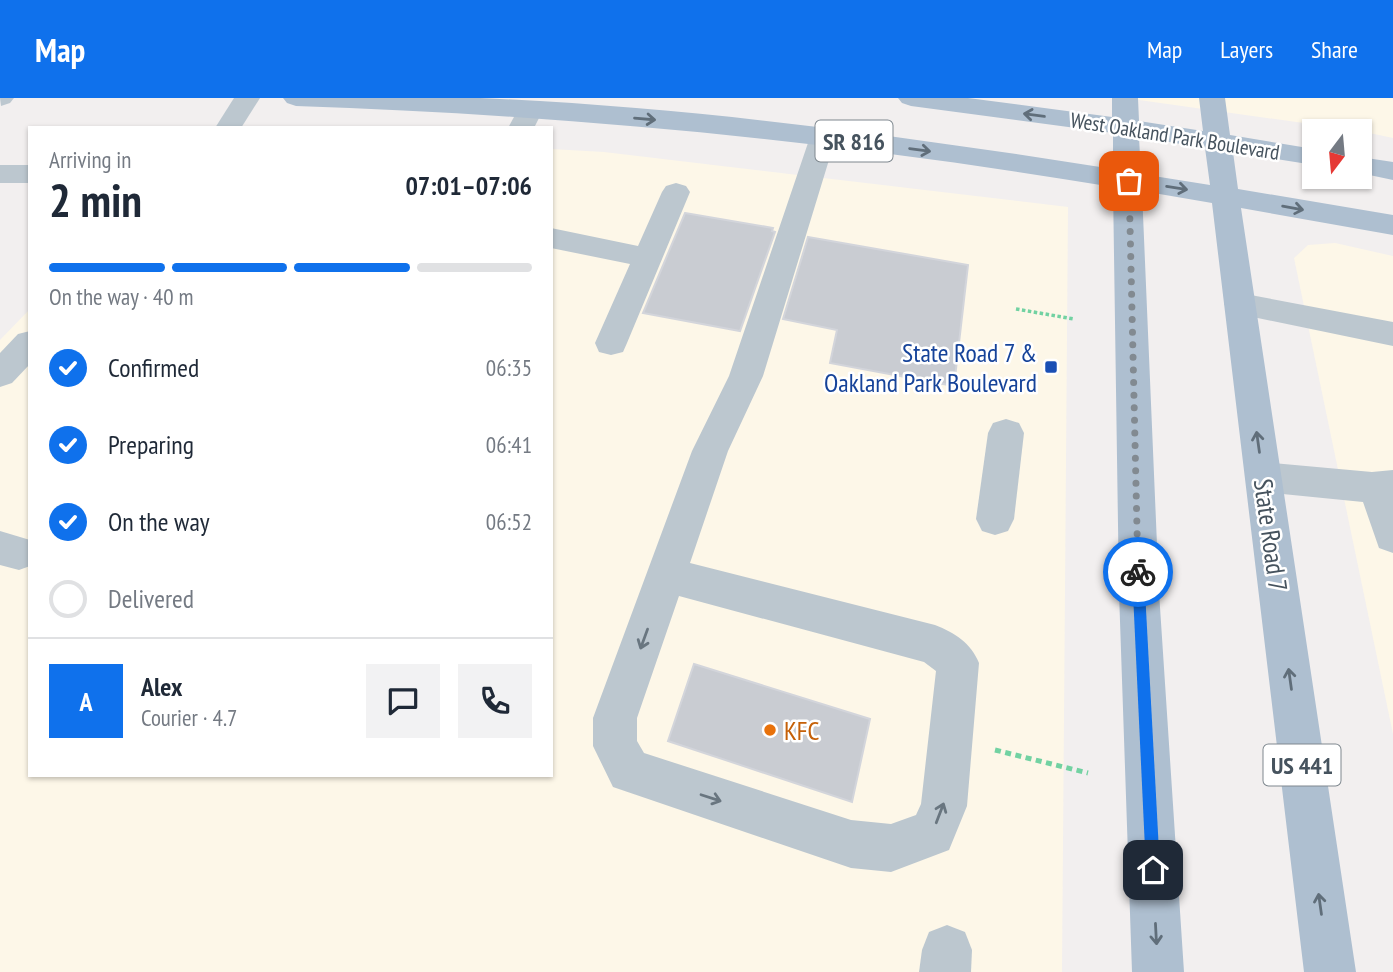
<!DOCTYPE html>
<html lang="en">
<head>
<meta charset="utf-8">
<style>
	:root { --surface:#fff; --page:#f2f2f3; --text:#1f2937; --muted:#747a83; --line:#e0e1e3; --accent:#0f71ec }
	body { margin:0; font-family:"PT Sans Narrow",sans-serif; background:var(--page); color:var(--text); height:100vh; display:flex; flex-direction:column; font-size:26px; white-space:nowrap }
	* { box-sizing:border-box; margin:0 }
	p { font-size:23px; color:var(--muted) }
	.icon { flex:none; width:38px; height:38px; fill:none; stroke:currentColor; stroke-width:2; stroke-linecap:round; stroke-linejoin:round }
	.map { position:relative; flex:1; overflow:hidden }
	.drawer { position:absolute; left:28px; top:28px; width:525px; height:651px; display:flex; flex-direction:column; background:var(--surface); border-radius:0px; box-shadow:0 2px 5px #0004 }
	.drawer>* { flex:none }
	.needle { width:46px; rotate:196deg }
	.buttons { position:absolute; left:1302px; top:21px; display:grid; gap:14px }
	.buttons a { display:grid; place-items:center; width:70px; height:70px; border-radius:0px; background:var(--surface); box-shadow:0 2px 5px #0004; font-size:35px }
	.pin { position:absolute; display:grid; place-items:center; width:60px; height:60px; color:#fff; margin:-30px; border-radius:14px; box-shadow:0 4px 10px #0006 }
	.courier { position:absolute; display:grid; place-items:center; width:70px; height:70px; margin:-35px; border:5px solid #0f71ec; border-radius:50%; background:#fff; color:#222; box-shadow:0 2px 9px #0007 }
	.headline em { font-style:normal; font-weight:700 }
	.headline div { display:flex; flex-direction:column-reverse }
	.headline { display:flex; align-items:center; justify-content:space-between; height:119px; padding:0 21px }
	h1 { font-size:46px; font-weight:700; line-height:52px }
	.bar { display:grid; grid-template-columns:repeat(4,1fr); gap:10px 7px; align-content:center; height:84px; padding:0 21px }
	.bar i { height:9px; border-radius:5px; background:var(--line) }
	.bar .active { background:var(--accent) }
	.bar p { grid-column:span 4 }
	.line { display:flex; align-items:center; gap:18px; padding:0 21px; border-top:2px solid var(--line) }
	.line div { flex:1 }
	.round { display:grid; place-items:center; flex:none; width:74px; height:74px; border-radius:0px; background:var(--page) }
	ol { padding:0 21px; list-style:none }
	li { display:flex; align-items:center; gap:21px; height:77px }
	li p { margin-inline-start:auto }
	li .icon { padding:7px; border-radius:50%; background:var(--accent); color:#fff; stroke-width:4 }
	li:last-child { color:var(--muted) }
	li i { width:38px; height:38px; border:4px solid var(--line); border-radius:50% }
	header { display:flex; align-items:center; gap:42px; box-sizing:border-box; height:98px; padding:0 35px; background:var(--accent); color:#fff }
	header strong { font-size:33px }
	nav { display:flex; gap:38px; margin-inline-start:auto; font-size:24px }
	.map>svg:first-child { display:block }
	.commercial { fill:#fdf7e8 }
	.building { fill:#c9ccd2; stroke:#d3d5db; stroke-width:2 }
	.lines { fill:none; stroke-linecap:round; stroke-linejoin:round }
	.path-far1 { stroke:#72d2a2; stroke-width:3.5; stroke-dasharray:3.5 2.5; stroke-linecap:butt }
	.path { stroke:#72d2a2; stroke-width:5; stroke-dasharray:6 4.5; stroke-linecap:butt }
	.minor { fill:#bcc7cf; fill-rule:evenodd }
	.major { fill:#aebfd0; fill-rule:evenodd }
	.oneway { stroke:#606e7a }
	.oneway2 { stroke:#697680 }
	.route { fill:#0f71ec }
	.done { stroke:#828a91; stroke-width:7; stroke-dasharray:0 12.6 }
	.transit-dot { fill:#1a4fb4; stroke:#fff; stroke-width:2.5 }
	.food-dot { fill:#e8710a; stroke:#fff; stroke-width:2.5 }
	.labels { text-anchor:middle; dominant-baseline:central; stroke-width:5; stroke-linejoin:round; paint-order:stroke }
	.far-street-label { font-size:21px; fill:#46535e; stroke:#fff }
	.shield { fill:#fff; stroke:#7e878e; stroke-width:2 }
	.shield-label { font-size:24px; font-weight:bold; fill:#46535e }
	.transit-label { font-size:26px; fill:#164399; stroke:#fff; text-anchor:end }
	.street-label { font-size:26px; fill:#46535e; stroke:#fff }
	.food-label { font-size:26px; fill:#c56008; stroke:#fff; text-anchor:start }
</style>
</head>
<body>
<header>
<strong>Map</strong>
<nav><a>Map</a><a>Layers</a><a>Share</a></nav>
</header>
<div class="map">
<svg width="1393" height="874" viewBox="0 0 1393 874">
	<rect width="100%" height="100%" fill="#f2efef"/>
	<g class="commercial">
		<polygon points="1125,0 1393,0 1393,40 1360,33"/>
		<polygon points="551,51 604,54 1068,109 1062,874 0,874 0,242 30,211 30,677 551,677"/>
		<polygon points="1335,145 1393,158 1393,636 1294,160 1308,147"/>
	</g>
	<g class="building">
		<polygon points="685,115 773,130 772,133 775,134 740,233 643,215"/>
		<polygon points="808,139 968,167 954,288 830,265 837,232 783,221"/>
		<polygon points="694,566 870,621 852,704 668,643"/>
	</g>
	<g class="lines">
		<polyline class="path-far1" points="1016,211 1074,221"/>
		<polyline class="path" points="995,652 1088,675"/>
		<g class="minor">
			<polygon points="0,0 14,0 10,5 1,8"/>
			<polygon points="234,0 260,0 241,30 215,30"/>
			<polygon points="530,4 539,6 543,12 534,30 508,30 521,6"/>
			<path d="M823,31L832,33L836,39L763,278L728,353L690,465L935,527C955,535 971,545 979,565L967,708L949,752L891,774L851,770L613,689L593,648V620L692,353L729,278L810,39L814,33ZM679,498L924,564L936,573L921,706L916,717L891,726L851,722L644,655L637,643V620Z"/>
			<rect x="0" y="67" width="30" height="18"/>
			<polygon points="676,85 686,88 690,94 627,245 623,254 611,257 599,254 595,245 630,166 551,150 551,130 638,148 662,94 666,88"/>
			<polygon points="1240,195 1393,224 1393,248 1229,214 1224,206 1229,198"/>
			<polygon points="30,233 30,266 12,285 0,289 0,255 18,236"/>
			<polygon points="1006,321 1019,325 1024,335 1014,421 1008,433 995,437 982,433 976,421 988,335 993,325"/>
			<polygon points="1263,364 1372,374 1393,372 1393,455 1379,450 1363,404 1263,394 1250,390 1245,379 1250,368"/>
			<polygon points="0,433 30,442 30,468 19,472 0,467"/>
			<polygon points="947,827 965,834 972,852 971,874 919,874 922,852 929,834"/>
		</g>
		<g class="major">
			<path d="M283,0C349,0 415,0 480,0C692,9 904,38 1113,71V35L911,8L902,5L898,0H968L1112,19V0H1138L1139,23L1203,33L1199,0H1225L1230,37L1314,51V67L1233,54L1238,91L1393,117V137L1241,110L1356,874H1304L1212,105L1142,93L1159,494L1184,874H1132L1119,494L1113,89C842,44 571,17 296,8L287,5ZM1139,39L1205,50L1210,87L1141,76Z"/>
			<polygon points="1360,59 1393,64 1393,82 1360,75"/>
		</g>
	</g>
	<defs><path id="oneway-shaft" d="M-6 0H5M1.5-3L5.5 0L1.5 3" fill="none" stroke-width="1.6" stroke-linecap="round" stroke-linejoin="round" transform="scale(1.75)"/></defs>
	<g class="oneway">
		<use href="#oneway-shaft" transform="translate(1034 17) rotate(-172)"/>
		<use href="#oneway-shaft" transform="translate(645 21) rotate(5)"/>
		<use href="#oneway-shaft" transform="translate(920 52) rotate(8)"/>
		<use href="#oneway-shaft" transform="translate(1177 90) rotate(9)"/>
		<use href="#oneway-shaft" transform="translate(1293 110) rotate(10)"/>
		<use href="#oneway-shaft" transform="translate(1258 344) rotate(-98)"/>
		<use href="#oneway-shaft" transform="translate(1290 581) rotate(-98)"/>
		<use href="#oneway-shaft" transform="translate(1320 806) rotate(-98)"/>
		<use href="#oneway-shaft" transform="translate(1156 836) rotate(87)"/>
	</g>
	<g class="oneway2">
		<use href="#oneway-shaft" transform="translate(644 541) rotate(110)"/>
		<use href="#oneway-shaft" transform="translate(711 700) rotate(18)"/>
		<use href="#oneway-shaft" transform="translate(940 715) rotate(-69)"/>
	</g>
	<polygon class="route" points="1138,469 1144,474 1160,772 1153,780 1146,772 1132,474"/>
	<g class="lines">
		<polyline class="done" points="1129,83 1138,474"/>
	</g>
	<rect class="transit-dot" x="1044" y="262" width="14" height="14" rx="3.5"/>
	<circle class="food-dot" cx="770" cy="632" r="7"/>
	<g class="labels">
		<g class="far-street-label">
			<text transform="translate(1175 38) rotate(9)">West Oakland Park Boulevard</text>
		</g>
		<g class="shield">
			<rect x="815.5" y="22.5" width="77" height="41" rx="5"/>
			<rect x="1263.5" y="646.5" width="77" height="41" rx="5"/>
		</g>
		<g class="shield-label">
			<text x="854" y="43">SR 816</text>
			<text x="1302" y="667">US 441</text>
		</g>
		<g class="transit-label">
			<text x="1037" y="254">State Road 7 &amp;<tspan x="1037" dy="30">Oakland Park Boulevard</tspan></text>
		</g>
		<g class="street-label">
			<text transform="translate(1271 437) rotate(82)">State Road 7</text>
		</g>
		<g class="food-label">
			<text x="784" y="632">KFC</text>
		</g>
	</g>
</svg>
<div class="buttons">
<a><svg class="needle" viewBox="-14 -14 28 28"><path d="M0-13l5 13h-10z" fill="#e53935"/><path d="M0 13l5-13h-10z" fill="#747a83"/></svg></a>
</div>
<div class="pin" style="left:1129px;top:83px;background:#ea580c"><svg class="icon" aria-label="bag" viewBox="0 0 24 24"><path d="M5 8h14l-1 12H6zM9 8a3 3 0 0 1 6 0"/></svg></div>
<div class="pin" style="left:1153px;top:772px;background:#1f2937"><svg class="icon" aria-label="home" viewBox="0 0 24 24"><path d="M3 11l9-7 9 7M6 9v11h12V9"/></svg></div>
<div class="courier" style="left:1138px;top:474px"><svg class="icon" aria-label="bike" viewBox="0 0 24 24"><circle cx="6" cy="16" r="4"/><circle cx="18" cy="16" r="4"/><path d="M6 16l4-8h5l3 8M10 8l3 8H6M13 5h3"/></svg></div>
<section class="drawer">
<div class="headline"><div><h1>2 min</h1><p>Arriving in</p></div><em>07:01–07:06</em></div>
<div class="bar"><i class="active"></i><i class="active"></i><i class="active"></i><i></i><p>On the way · 40 m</p></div>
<ol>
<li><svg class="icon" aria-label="check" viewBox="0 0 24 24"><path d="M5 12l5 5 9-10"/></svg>Confirmed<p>06:35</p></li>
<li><svg class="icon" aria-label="check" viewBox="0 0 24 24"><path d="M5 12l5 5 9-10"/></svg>Preparing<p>06:41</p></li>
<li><svg class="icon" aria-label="check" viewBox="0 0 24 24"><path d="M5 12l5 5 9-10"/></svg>On the way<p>06:52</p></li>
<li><i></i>Delivered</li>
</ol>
<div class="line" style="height:126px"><b class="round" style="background:var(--accent);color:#fff">A</b><div><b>Alex</b><p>Courier · 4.7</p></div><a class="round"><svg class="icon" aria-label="chat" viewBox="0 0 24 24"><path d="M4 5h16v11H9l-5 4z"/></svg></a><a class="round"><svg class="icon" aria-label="phone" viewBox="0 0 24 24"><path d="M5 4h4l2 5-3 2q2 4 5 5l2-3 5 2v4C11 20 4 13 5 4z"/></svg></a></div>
</section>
</div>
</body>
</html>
